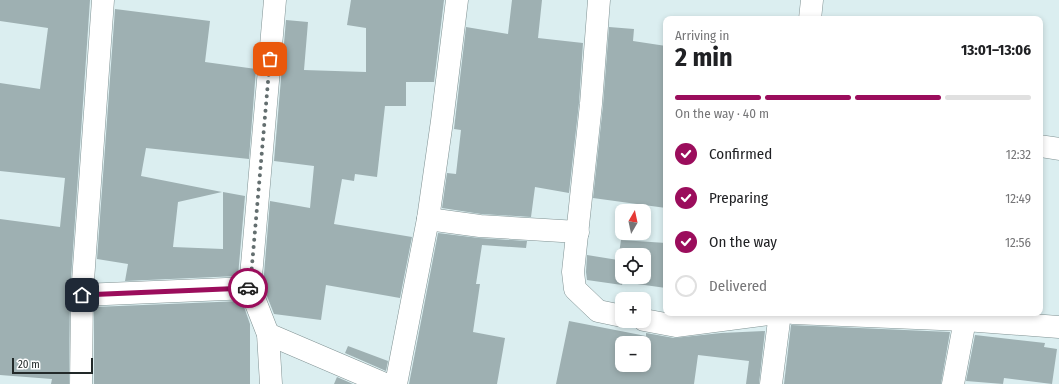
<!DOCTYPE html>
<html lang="en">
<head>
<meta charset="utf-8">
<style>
	:root { --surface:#fff; --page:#f2f2f2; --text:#202124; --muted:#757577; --line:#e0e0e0; --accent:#9b0d5c }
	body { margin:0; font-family:"Fira Sans Condensed",sans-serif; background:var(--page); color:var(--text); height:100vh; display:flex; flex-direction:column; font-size:15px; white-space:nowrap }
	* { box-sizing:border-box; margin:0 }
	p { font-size:13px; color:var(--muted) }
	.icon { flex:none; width:22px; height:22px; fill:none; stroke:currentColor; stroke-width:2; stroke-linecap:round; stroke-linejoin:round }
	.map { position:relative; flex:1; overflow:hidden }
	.sheet { position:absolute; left:663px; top:16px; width:380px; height:300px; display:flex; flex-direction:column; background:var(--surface); border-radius:8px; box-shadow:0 2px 6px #0003 }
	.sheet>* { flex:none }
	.needle { width:26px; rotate:9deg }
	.tools { position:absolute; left:615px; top:204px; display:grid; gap:8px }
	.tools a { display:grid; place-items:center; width:36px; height:36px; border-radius:8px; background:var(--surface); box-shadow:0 2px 6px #0003; font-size:20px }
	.scale { position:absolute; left:12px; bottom:10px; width:81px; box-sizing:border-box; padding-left:4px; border:2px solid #222929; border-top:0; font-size:11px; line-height:14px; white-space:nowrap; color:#222929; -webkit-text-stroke:3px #fff; paint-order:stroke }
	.pin { position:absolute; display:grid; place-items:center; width:34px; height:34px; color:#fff; margin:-17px; border-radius:8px; box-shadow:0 2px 6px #0006 }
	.courier { position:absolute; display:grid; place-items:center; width:40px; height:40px; margin:-20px; border:3px solid #9b0d5c; border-radius:50%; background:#fff; color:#222; box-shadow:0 1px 5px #0007 }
	.summary em { font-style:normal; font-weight:700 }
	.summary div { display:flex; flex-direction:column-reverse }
	.summary { display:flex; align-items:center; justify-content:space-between; height:68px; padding:0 12px }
	h1 { font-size:26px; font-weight:700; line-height:30px }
	.bar { display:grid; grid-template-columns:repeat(4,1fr); gap:6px 4px; align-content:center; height:48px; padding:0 12px }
	.bar i { height:5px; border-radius:3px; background:var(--line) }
	.bar .on { background:var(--accent) }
	.bar p { grid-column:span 4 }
	ol { padding:0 12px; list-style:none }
	li { display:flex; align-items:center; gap:12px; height:44px }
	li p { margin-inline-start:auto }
	li .icon { padding:4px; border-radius:50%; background:var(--accent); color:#fff; stroke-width:4 }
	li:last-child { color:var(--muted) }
	li i { width:22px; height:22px; border:2px solid var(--line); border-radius:50% }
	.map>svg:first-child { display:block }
	.building { fill:#9eb0b2; fill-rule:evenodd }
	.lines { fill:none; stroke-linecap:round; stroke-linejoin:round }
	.street-casing { stroke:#809293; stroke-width:23 }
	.street { stroke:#fff; stroke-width:22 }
	.done { stroke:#636e6f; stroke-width:4; stroke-dasharray:0 7.2 }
	.route { stroke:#9b0d5c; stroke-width:5 }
</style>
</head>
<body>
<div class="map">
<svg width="1059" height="384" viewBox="0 0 1059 384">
	<rect width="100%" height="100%" fill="#dbeef0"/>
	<g class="building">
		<polygon points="0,0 90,0 70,294 69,384 51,384 52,379 0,375 0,219 60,227 65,178 0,171 0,83 40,89 48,28 0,21"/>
		<polygon points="351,0 444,0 434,82 406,82 406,106 385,106 377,177 355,174 354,181 342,179 334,224 412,237 400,298 326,285 321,320 274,314 263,286 270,201 310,208 314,166 274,161 286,20 308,22 304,70 366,72 366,28 347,25"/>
		<polygon points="512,0 542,0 538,38 583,43 579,103 569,193 535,187 531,217 481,214 442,208 447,173 456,174 461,130 454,129 466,27 508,34"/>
		<polygon points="115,9 210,21 205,62 256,69 249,159 146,148 141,176 222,192 178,202 173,247 223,249 223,192 245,196 238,276 125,281 128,264 97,259"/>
		<polygon points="609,27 634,29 633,41 666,46 666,208 593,198 603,105"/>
		<polygon points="438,233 479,238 527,241 526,248 482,245 476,284 480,284 473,332 505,338 497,384 409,384"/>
		<path d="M621,240L666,243V288L623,282L622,285L587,280L586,272L587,255L618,260ZM622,255H644V277H622Z"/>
		<polygon points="242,301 250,324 250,384 94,384 94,307"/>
		<path d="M569,321L646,336V333L674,338L721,333L765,331L759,384H746L749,361L698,355L694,384H556ZM622,343H644V365H622Z"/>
		<polygon points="791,325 950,332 941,384 784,384"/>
		<polygon points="975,335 1045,343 1044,347 1057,349 1052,384 1004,378 1003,384 966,381"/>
		<polygon points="348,346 388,361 386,371 345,353"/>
		<polygon points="337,377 353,384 334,384"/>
	</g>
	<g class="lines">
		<defs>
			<g id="street">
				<polyline points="599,0 591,104 573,272 575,289 598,311 622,316"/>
				<polyline points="810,19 812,0"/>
				<polyline points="1040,146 1059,149"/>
				<polyline points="428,219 480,226 578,232"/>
				<polyline points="82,295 250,288"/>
				<polyline points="793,313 965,320 1059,327"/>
				<polyline points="644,320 676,326 776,313"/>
				<polyline points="268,334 385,384"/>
				<polyline points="81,384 82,295 103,0"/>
				<polyline points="271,384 268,334 250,288 275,0"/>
				<polyline points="396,384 428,219 442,121 457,0"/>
				<polyline points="771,384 780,313"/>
				<polyline points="953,384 965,320"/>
			</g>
		</defs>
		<use href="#street" class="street-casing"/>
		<use href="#street" class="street"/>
	</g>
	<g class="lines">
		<polyline class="done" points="248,288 250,288 270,59"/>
		<polyline class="route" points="82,295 248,288"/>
	</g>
</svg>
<div class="tools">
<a><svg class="needle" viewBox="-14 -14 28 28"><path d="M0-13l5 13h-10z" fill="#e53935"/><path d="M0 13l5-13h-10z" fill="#757577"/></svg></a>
<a><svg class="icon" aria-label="locate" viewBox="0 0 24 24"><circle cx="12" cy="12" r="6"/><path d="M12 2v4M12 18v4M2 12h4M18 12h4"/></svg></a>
<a>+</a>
<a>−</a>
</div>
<div class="scale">20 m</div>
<div class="pin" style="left:270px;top:59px;background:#ea580c"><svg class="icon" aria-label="bag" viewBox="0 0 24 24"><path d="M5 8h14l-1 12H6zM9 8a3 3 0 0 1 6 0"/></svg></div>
<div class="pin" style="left:82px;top:295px;background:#1f2937"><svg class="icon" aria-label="home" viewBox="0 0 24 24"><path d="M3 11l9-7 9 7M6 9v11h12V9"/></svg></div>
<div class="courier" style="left:248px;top:288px"><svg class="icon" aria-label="car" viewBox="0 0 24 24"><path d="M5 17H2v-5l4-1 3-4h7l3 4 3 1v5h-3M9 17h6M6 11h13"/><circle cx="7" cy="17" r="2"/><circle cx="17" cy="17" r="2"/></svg></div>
<section class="sheet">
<div class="summary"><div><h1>2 min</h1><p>Arriving in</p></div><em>13:01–13:06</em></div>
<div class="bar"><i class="on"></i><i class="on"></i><i class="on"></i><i></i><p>On the way · 40 m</p></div>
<ol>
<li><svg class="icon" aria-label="check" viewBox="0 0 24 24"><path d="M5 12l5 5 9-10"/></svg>Confirmed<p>12:32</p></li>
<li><svg class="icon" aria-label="check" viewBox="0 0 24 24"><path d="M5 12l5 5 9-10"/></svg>Preparing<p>12:49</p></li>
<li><svg class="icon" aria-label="check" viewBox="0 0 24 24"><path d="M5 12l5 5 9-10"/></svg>On the way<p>12:56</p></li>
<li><i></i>Delivered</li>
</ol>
</section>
</div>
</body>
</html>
